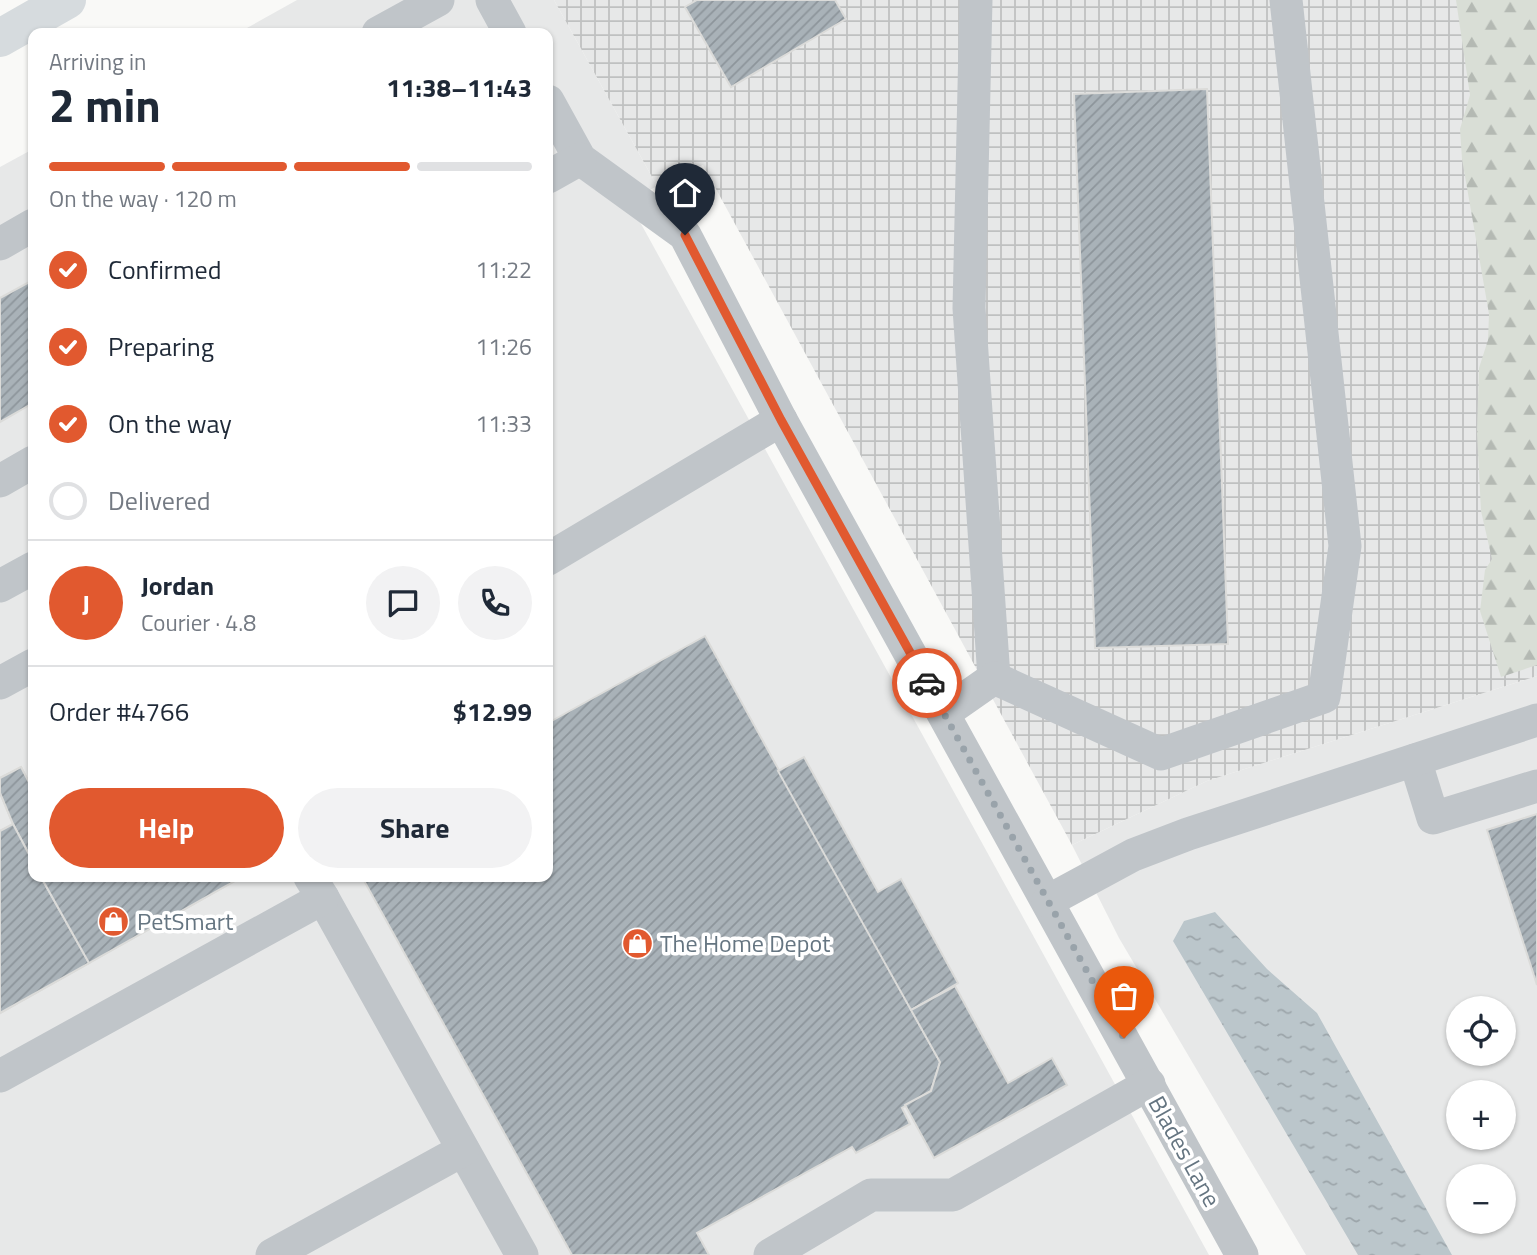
<!DOCTYPE html>
<html lang="en">
<head>
<meta charset="utf-8">
<style>
	:root { --surface:#fff; --page:#f2f2f3; --text:#1f2937; --muted:#747a83; --line:#e0e1e3; --accent:#e1592f }
	body { margin:0; font-family:"Titillium Web",sans-serif; background:var(--page); color:var(--text); height:100vh; display:flex; flex-direction:column; font-size:26px; white-space:nowrap }
	* { box-sizing:border-box; margin:0 }
	p { font-size:23px; color:var(--muted) }
	.icon { flex:none; width:38px; height:38px; fill:none; stroke:currentColor; stroke-width:2; stroke-linecap:round; stroke-linejoin:round }
	.map { position:relative; flex:1; overflow:hidden }
	.panel { position:absolute; left:28px; top:28px; width:525px; height:854px; display:flex; flex-direction:column; background:var(--surface); border-radius:14px; box-shadow:0 2px 5px #0004 }
	.panel>* { flex:none }
	.buttons { position:absolute; left:1446px; top:996px; display:grid; gap:14px }
	.buttons a { display:grid; place-items:center; width:70px; height:70px; border-radius:50%; background:var(--surface); box-shadow:0 2px 5px #0004; font-size:35px }
	.pin { position:absolute; display:grid; place-items:center; width:60px; height:60px; color:#fff; margin:-72px -30px; border-radius:50% 50% 50% 0; rotate:-45deg; box-shadow:0 0 7px #0007 }
	.pin .icon { rotate:45deg }
	.courier { position:absolute; display:grid; place-items:center; width:70px; height:70px; margin:-35px; border:5px solid #e1592f; border-radius:50%; background:#fff; color:#222; box-shadow:0 2px 9px #0007 }
	.summary em { font-style:normal; font-weight:700 }
	.summary div { display:flex; flex-direction:column-reverse }
	.summary { display:flex; align-items:center; justify-content:space-between; height:119px; padding:0 21px }
	h1 { font-size:46px; font-weight:700; line-height:52px }
	.bar { display:grid; grid-template-columns:repeat(4,1fr); gap:10px 7px; align-content:center; height:84px; padding:0 21px }
	.bar i { height:9px; border-radius:5px; background:var(--line) }
	.bar .selected { background:var(--accent) }
	.bar p { grid-column:span 4 }
	.line { display:flex; align-items:center; gap:18px; padding:0 21px; border-top:2px solid var(--line) }
	.line div { flex:1 }
	.round { display:grid; place-items:center; flex:none; width:74px; height:74px; border-radius:37px; background:var(--page) }
	ol { padding:0 21px; list-style:none }
	li { display:flex; align-items:center; gap:21px; height:77px }
	li p { margin-inline-start:auto }
	li .icon { padding:7px; border-radius:50%; background:var(--accent); color:#fff; stroke-width:4 }
	li:last-child { color:var(--muted) }
	li i { width:38px; height:38px; border:4px solid var(--line); border-radius:50% }
	.button { display:flex; gap:14px; margin-top:auto; padding:14px 21px }
	.button a { flex:1; height:80px; border-radius:42px; background:var(--accent); color:#fff; font-size:28px; font-weight:700; line-height:80px; text-align:center }
	.button a+a { background:var(--page); color:var(--text) }
	.map>svg:first-child { display:block }
	.built { fill:#e7e8e8; fill-rule:evenodd }
	.industrial { fill:url(#industrial-grid) }
	.forest { fill:url(#forest-firs) }
	.water { fill:url(#water-ripples) }
	.building { fill:url(#building-hatch); stroke:#dbdbd9; stroke-width:2 }
	.lines { fill:none; stroke-linecap:round; stroke-linejoin:round }
	.minor { stroke:#c0c5c9; stroke-width:33 }
	.highway { stroke:#d6dbde; stroke-width:38 }
	.done { stroke:#99a3aa; stroke-width:7; stroke-dasharray:0 12.6 }
	.route { stroke:#e1592f; stroke-width:9 }
	.labels { text-anchor:middle; dominant-baseline:central; stroke-width:7; stroke-linejoin:round; paint-order:stroke }
	.poi-label { font-size:24px; fill:#657581; stroke:#fff; text-anchor:start }
	.street-label { font-size:24px; fill:#657581; stroke:#fff }
</style>
</head>
<body>
<div class="map">
<svg width="1537" height="1255" viewBox="0 0 1537 1255">
	<defs>
		<pattern id="industrial-grid" width="8" height="8" patternUnits="userSpaceOnUse" patternTransform="scale(1.75)"><rect width="8" height="8" fill="#e7e8e8"/><path d="M0 4h8M4 0v8" fill="none" stroke="#bfc1c1"/></pattern>
		<pattern id="forest-firs" width="22" height="20" patternUnits="userSpaceOnUse" patternTransform="scale(1.75)"><rect width="22" height="20" fill="#d9ded6"/><path d="M5 1l3.5 6h-7zM16 11l3.5 6h-7z" fill="#b4b9b3"/></pattern>
		<pattern id="water-ripples" width="26" height="14" patternUnits="userSpaceOnUse" patternTransform="scale(1.75)"><rect width="26" height="14" fill="#bbc6cb"/><path d="M2 4q2-2 4 0t4 0M15 11q2-2 4 0t4 0" fill="none" stroke="#9ca5aa"/></pattern>
		<pattern id="building-hatch" width="6" height="6" patternUnits="userSpaceOnUse" patternTransform="scale(1.75)"><rect width="6" height="6" fill="#a9b2b8"/><path d="M-1 1l2-2M0 6l6-6M5 7l2-2" fill="none" stroke="#8d959b"/></pattern>
	</defs>
	<rect width="100%" height="100%" fill="#f9f9f7"/>
	<g class="built">
		<polygon points="297,0 554,0 657,186 629,202 1209,1255 0,1255 0,167 33,149 33,877 548,877 548,33 238,33"/>
		<path d="M1537,676V1255H1306L1119,938L1072,845L1207,781ZM1458,1008H1503V1054H1458ZM1458,1092H1503V1138H1458ZM1458,1176H1503V1222H1458Z"/>
	</g>
	<polygon class="industrial" points="554,0 1537,0 1537,676 1207,781 1072,845 703,165 657,186"/>
	<polygon class="forest" points="1456,0 1537,0 1537,665 1501,677 1480,611 1485,570 1492,559 1481,511 1477,432 1479,368 1488,340 1489,314 1462,159 1460,129 1470,95"/>
	<polygon class="water" points="1215,912 1267,969 1317,1013 1452,1255 1358,1255 1173,941 1184,921"/>
	<g class="building">
		<polygon points="697,0 835,0 846,19 731,87 685,7"/>
		<polygon points="1207,89 1228,644 1095,648 1074,94"/>
		<polygon points="33,280 33,403 0,422 0,298"/>
		<polygon points="705,636 940,1062 931,1091 902,1108 910,1124 856,1153 852,1147 697,1233 709,1255 572,1255 362,877 548,877 548,723"/>
		<polygon points="804,757 878,892 901,879 958,983 911,1010 778,771"/>
		<polygon points="21,767 33,790 33,877 237,877 238,879 0,1013 0,831 13,824 0,793 0,778"/>
		<polygon points="21,767 33,790 33,862 13,824 0,793 0,778"/>
		<polygon points="1537,814 1537,985 1487,830"/>
		<polygon points="13,824 33,862 33,877 41,877 89,963 0,1013 0,831"/>
		<polygon points="41,877 237,877 238,879 89,963"/>
		<polygon points="955,986 1008,1083 1052,1058 1067,1085 934,1158 905,1105 931,1091 940,1062 911,1010"/>
	</g>
	<g class="lines">
		<g class="minor">
			<polyline points="492,0 510,33"/>
			<polyline points="976,0 969,308 994,678"/>
			<polyline points="378,33 438,0"/>
			<polyline points="548,101 580,159 685,235 781,420 1242,1255"/>
			<polyline points="548,177 580,159"/>
			<polyline points="0,244 33,225"/>
			<polyline points="0,481 33,462"/>
			<polyline points="548,559 781,420"/>
			<polyline points="0,586 33,568"/>
			<polyline points="994,678 1161,754 1324,697 1345,546 1286,0"/>
			<polyline points="0,683 33,665"/>
			<polyline points="944,713 994,678"/>
			<polyline points="1415,760 1433,818 1537,786"/>
			<polyline points="323,898 522,1255"/>
			<polyline points="1048,901 1133,855 1188,834 1537,720"/>
			<polyline points="0,1076 323,898 310,877"/>
			<polyline points="272,1255 463,1150"/>
			<polyline points="770,1255 871,1195 953,1195 1149,1084"/>
		</g>
		<polyline class="highway" points="0,38 67,0"/>
	</g>
	<g class="lines">
		<polyline class="done" points="927,683 1124,1038"/>
		<polyline class="route" points="685,235 781,420 927,683"/>
	</g>
	<defs>
		<symbol id="shop-disc" viewBox="-11 -11 22 22"><circle r="9.5" fill="#e1592f" stroke="#fff"/><path d="M-5-2.5h2.3a2.7 3.5 0 0 1 5.4 0H5L5.5 6h-11ZM-1.5-2.5h3a1.5 2.3 0 0 0-3 0Z" fill="#fff"/></symbol>
	</defs>
	<g fill-rule="evenodd">
		<use href="#shop-disc" x="96" y="904" width="35" height="35"/>
		<use href="#shop-disc" x="620" y="926" width="35" height="35"/>
	</g>
	<g class="labels">
		<g class="poi-label">
			<text x="137" y="921">PetSmart</text>
			<text x="660" y="943">The Home Depot</text>
		</g>
		<g class="street-label">
			<text transform="translate(1185 1151) rotate(61)">Blades Lane</text>
		</g>
	</g>
</svg>
<div class="buttons">
<a><svg class="icon" aria-label="locate" viewBox="0 0 24 24"><circle cx="12" cy="12" r="6"/><path d="M12 2v4M12 18v4M2 12h4M18 12h4"/></svg></a>
<a>+</a>
<a>−</a>
</div>
<div class="pin" style="left:1124px;top:1038px;background:#ea580c"><svg class="icon" aria-label="bag" viewBox="0 0 24 24"><path d="M5 8h14l-1 12H6zM9 8a3 3 0 0 1 6 0"/></svg></div>
<div class="pin" style="left:685px;top:235px;background:#1f2937"><svg class="icon" aria-label="home" viewBox="0 0 24 24"><path d="M3 11l9-7 9 7M6 9v11h12V9"/></svg></div>
<div class="courier" style="left:927px;top:683px"><svg class="icon" aria-label="car" viewBox="0 0 24 24"><path d="M5 17H2v-5l4-1 3-4h7l3 4 3 1v5h-3M9 17h6M6 11h13"/><circle cx="7" cy="17" r="2"/><circle cx="17" cy="17" r="2"/></svg></div>
<section class="panel">
<div class="summary"><div><h1>2 min</h1><p>Arriving in</p></div><em>11:38–11:43</em></div>
<div class="bar"><i class="selected"></i><i class="selected"></i><i class="selected"></i><i></i><p>On the way · 120 m</p></div>
<ol>
<li><svg class="icon" aria-label="check" viewBox="0 0 24 24"><path d="M5 12l5 5 9-10"/></svg>Confirmed<p>11:22</p></li>
<li><svg class="icon" aria-label="check" viewBox="0 0 24 24"><path d="M5 12l5 5 9-10"/></svg>Preparing<p>11:26</p></li>
<li><svg class="icon" aria-label="check" viewBox="0 0 24 24"><path d="M5 12l5 5 9-10"/></svg>On the way<p>11:33</p></li>
<li><i></i>Delivered</li>
</ol>
<div class="line" style="height:126px"><b class="round" style="background:var(--accent);color:#fff">J</b><div><b>Jordan</b><p>Courier · 4.8</p></div><a class="round"><svg class="icon" aria-label="chat" viewBox="0 0 24 24"><path d="M4 5h16v11H9l-5 4z"/></svg></a><a class="round"><svg class="icon" aria-label="phone" viewBox="0 0 24 24"><path d="M5 4h4l2 5-3 2q2 4 5 5l2-3 5 2v4C11 20 4 13 5 4z"/></svg></a></div>
<div class="line" style="height:91px"><div>Order #4766</div><b>$12.99</b></div>
<div class="button"><a>Help</a><a>Share</a></div>
</section>
</div>
</body>
</html>
